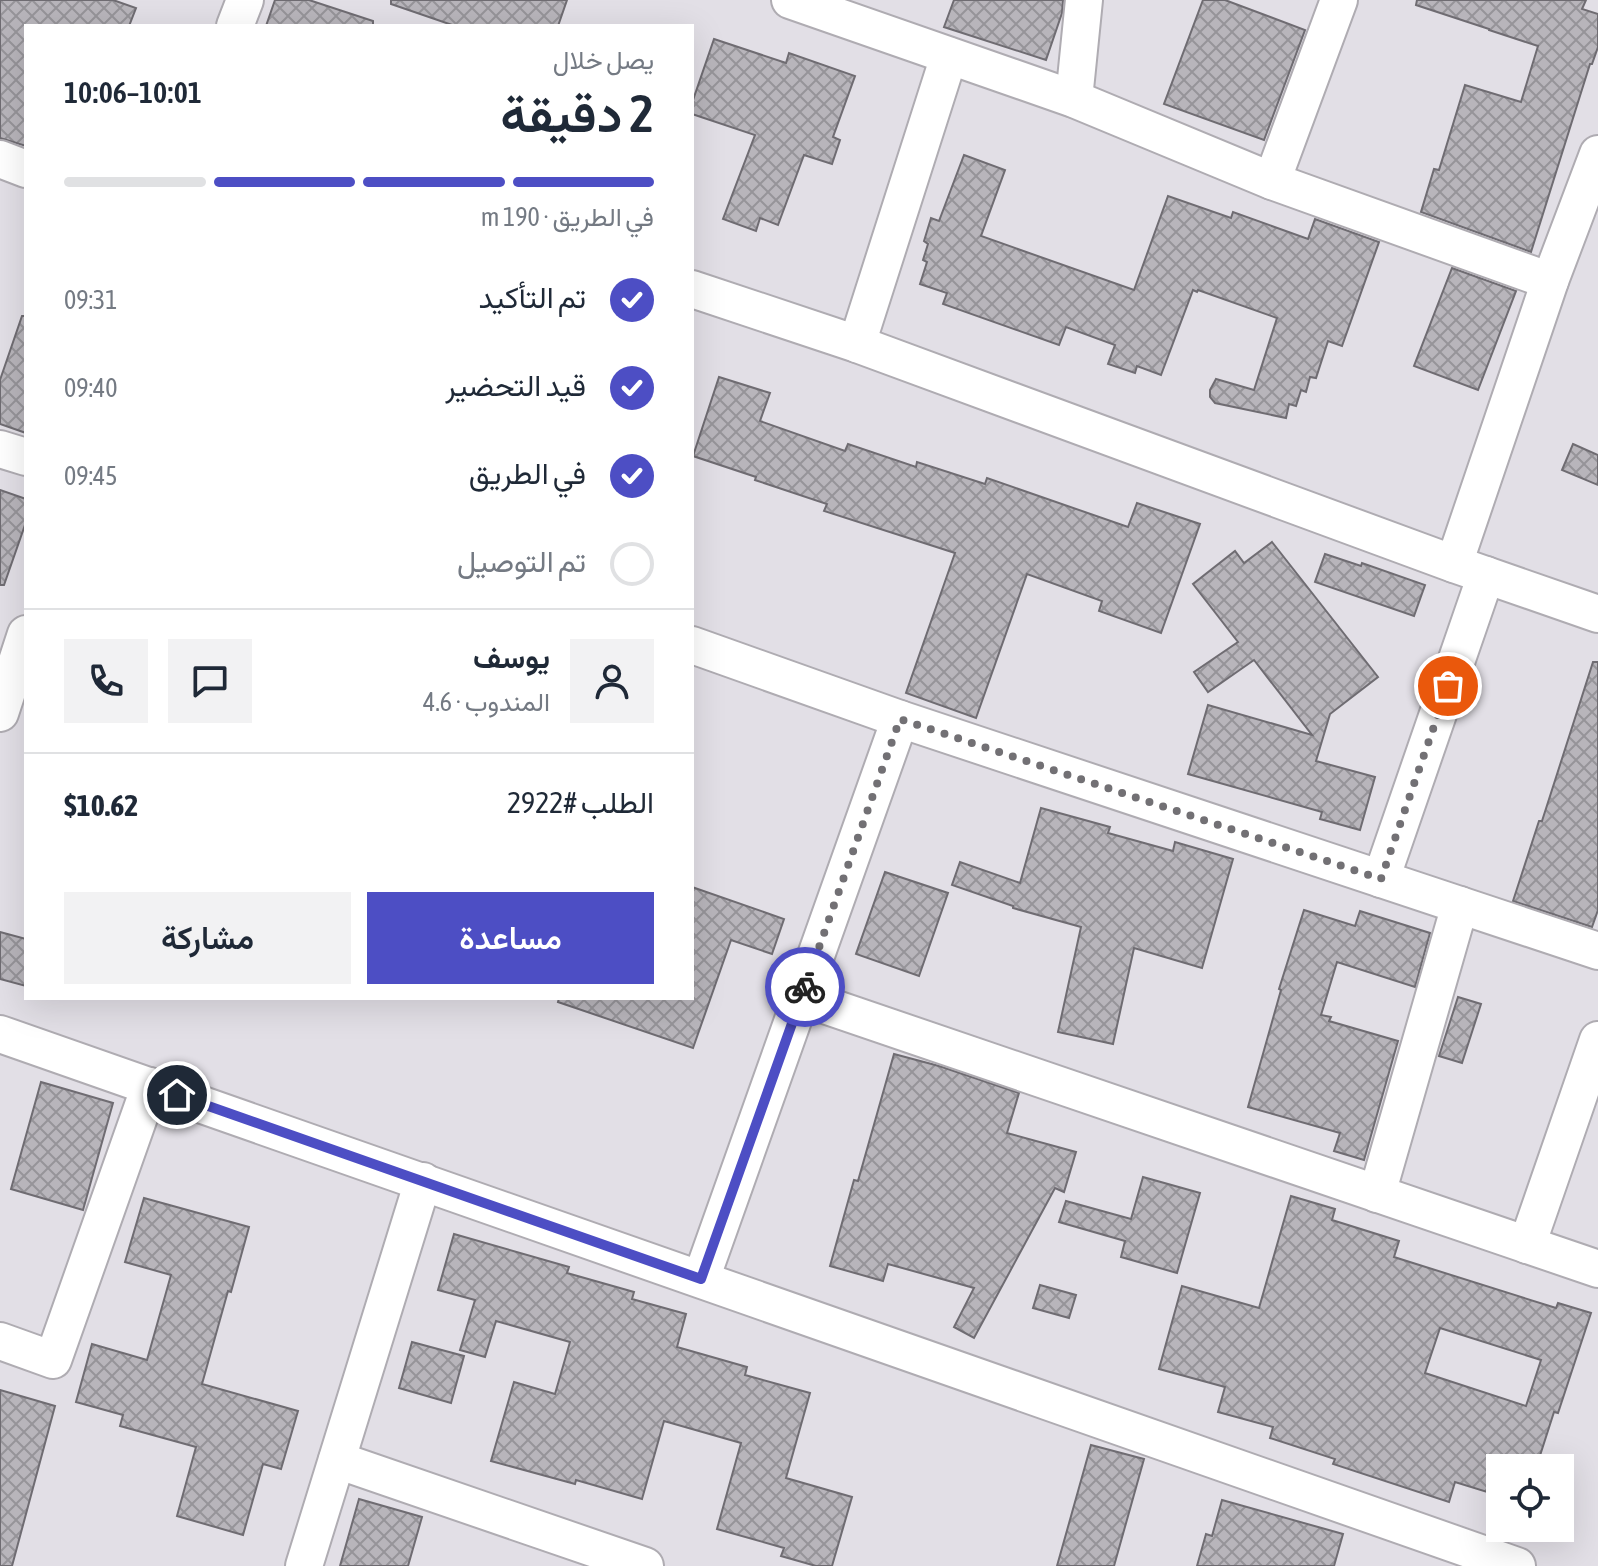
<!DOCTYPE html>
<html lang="ar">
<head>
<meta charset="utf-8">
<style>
	:root { --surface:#fff; --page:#f2f2f3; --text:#1f2937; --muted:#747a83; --line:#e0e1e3; --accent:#4d4ec4 }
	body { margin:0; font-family:"Asap Condensed",Vazirmatn,sans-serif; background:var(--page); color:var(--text); direction:rtl; height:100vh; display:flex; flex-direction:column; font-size:30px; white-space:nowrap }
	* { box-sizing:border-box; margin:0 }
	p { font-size:26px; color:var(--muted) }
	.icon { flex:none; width:44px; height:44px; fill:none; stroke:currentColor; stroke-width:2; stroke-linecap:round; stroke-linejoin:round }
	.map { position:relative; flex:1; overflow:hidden; direction:ltr }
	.sheet { position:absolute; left:24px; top:24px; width:670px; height:976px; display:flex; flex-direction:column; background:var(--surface); border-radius:0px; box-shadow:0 8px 32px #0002; direction:rtl }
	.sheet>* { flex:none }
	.buttons { position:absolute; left:1486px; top:1454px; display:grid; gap:16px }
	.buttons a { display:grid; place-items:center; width:88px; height:88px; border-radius:0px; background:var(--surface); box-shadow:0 8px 32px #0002; font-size:40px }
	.pin { position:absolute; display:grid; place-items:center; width:68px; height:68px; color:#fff; margin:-34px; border:4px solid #fff; border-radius:50%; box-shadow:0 2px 8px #0007 }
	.courier { position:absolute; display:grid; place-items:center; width:80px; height:80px; margin:-40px; border:6px solid #4d4ec4; border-radius:50%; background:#fff; color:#222; box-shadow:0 2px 10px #0007 }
	.summary em { font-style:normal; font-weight:600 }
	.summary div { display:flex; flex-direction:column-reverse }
	.summary { display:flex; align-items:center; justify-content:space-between; height:136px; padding:0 40px }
	h1 { font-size:52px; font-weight:600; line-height:60px }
	.bar { display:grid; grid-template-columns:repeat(4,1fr); gap:12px 8px; align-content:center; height:96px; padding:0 40px }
	.bar i { height:10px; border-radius:6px; background:var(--line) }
	.bar .on { background:var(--accent) }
	.bar p { grid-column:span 4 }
	.line { display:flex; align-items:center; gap:20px; padding:0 40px; border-top:2px solid var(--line) }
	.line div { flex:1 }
	.round { display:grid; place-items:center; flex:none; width:84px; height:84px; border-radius:0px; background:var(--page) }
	ol { padding:0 40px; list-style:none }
	li { display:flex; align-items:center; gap:24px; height:88px }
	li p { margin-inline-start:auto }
	li .icon { padding:8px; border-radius:50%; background:var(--accent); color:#fff; stroke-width:4 }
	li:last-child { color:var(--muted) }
	li i { width:44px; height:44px; border:4px solid var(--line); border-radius:50% }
	.primary-button { display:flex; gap:16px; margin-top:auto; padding:16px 40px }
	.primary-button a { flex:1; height:92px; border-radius:0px; background:var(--accent); color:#fff; font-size:32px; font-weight:600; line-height:92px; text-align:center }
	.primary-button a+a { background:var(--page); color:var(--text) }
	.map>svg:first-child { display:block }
	.building { fill:url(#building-cross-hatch); stroke:#6f6c72; stroke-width:2; fill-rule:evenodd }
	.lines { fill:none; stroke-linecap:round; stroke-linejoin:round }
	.minor-casing { stroke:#afacb2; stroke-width:40 }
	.minor { stroke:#fff; stroke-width:36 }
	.done { stroke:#727074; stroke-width:8; stroke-dasharray:0 14.4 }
	.route { stroke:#4d4ec4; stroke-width:10 }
</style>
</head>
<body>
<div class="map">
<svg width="1598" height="1566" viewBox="0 0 1598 1566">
	<defs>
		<pattern id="building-cross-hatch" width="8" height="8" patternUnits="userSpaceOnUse" patternTransform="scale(2)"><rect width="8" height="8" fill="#b8b5bb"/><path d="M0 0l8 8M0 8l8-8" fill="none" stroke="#969499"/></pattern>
	</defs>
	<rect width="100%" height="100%" fill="#e2dfe6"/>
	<g class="building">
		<polygon points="0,0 113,0 136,8 129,26 26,26 26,146 0,138"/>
		<polygon points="275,0 309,0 373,21 373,26 266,26"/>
		<polygon points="391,0 567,0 558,26 455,26 391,4"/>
		<polygon points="954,0 1063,0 1062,13 1046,60 944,27"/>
		<polygon points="1203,0 1225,0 1305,30 1264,140 1164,104"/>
		<polygon points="1417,0 1586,0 1582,9 1598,14 1598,47 1592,64 1590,64 1531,252 1421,212 1434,169 1439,170 1465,85 1521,102 1538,46 1489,30 1489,29 1416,5"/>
		<polygon points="714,39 786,63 789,53 855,76 833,137 840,140 832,164 804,155 778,225 760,218 756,231 723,219 755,135 692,114 692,103"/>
		<polygon points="964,155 1005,170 981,236 1134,290 1168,196 1231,218 1233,212 1308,239 1315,219 1379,242 1342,346 1328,341 1316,378 1310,377 1306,392 1301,390 1296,406 1289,404 1286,418 1215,403 1210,397 1210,390 1216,379 1254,390 1277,318 1198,290 1197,292 1193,290 1161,375 1137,366 1135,373 1108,364 1115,345 1066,327 1059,345 943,304 947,293 920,284 927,262 923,260 928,244 924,241 931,218 939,221"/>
		<polygon points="1452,268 1516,291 1478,390 1414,366"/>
		<polygon points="22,316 26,316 26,433 0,424 0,380"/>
		<polygon points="719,377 770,393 760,421 845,451 848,444 916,467 917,462 985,484 987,478 1128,527 1137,503 1200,524 1161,633 1099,611 1102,601 1027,574 976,718 906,693 955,553 824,511 827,504 755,480 756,477 693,456"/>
		<polygon points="1573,444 1598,455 1598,485 1562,470"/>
		<polygon points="0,490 26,499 26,522 4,585 0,585"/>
		<polygon points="1272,542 1378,677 1330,714 1316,761 1375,777 1360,830 1320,819 1322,812 1188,774 1208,705 1312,735 1254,660 1208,692 1194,672 1238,642 1193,584 1235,551 1244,563"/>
		<polygon points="1325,554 1361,566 1362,563 1425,585 1414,616 1315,582"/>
		<polygon points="1593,662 1598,662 1598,910 1592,927 1513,901 1539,821 1542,821"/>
		<polygon points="1041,808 1110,827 1108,833 1173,851 1175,842 1233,859 1202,968 1134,948 1113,1044 1058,1032 1081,927 1013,908 1013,906 952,885 960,862 1020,883"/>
		<polygon points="885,872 948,893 919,976 856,954"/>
		<polygon points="692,887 784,919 772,954 731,940 693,1048 558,1002 559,998 692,998"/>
		<polygon points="1304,910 1355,926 1360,911 1430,933 1415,987 1337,962 1321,1015 1331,1017 1329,1021 1398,1041 1364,1160 1334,1151 1340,1133 1248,1107 1281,990 1279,989"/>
		<polygon points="0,932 26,939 26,986 0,979"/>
		<polygon points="1458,997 1481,1004 1462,1063 1439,1056"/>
		<polygon points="894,1054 939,1066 1019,1093 1007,1133 1076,1152 1064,1192 1055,1188 974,1338 954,1327 974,1288 888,1264 883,1281 830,1266 854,1180 858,1181"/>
		<polygon points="41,1082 113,1103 83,1210 11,1189"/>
		<polygon points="1143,1177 1200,1193 1177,1273 1121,1257 1125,1241 1059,1222 1066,1201 1131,1219"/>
		<path d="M1291,1196L1335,1209L1332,1220L1399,1241L1394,1257L1556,1308L1558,1303L1591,1313L1558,1413L1554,1412L1536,1468H1500V1496L1455,1482L1449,1502L1333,1464L1335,1459L1270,1438L1273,1427L1218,1412L1225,1387L1159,1369L1182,1286L1259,1308ZM1440,1328L1541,1360L1526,1406L1425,1373Z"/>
		<polygon points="144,1198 249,1227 231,1292 228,1291 202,1384 298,1411 281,1469 263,1464 243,1535 177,1516 196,1447 120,1426 123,1415 76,1402 92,1344 147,1360 171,1275 125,1262"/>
		<polygon points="454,1234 569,1267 567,1273 634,1292 632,1299 686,1314 677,1347 747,1367 745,1375 810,1393 786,1478 852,1497 832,1566 816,1566 781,1556 784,1548 717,1529 741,1443 664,1421 642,1499 576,1480 575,1484 491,1461 514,1382 555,1394 570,1342 496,1321 485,1357 460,1350 475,1300 438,1290"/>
		<polygon points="1040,1285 1076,1295 1069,1318 1033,1308"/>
		<polygon points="412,1342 464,1356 451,1403 399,1388"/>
		<polygon points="0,1390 55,1406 12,1566 0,1566"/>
		<polygon points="1091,1445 1144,1459 1114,1566 1057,1566"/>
		<polygon points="359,1499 422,1517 408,1566 340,1566"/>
		<polygon points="1222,1500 1343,1534 1334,1566 1197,1566 1206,1534 1212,1536"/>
	</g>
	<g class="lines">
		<defs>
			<g id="minor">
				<polyline points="790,0 1074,99 1272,181 1550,281"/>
				<polyline points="235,26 245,0"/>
				<polyline points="1074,99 1084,0"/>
				<polyline points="0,159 26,169"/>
				<polyline points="1272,181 1339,0"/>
				<polyline points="692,289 857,344 1454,564 1598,614"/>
				<polyline points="857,344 949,56"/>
				<polyline points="0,449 26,457"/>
				<polyline points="1454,564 1550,281 1598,154"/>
				<polyline points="692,645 900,719 1598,951"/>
				<polyline points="0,713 26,634"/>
				<polyline points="1381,879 1486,575"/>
				<polyline points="801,997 1598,1269"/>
				<polyline points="0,1034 1517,1566"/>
				<polyline points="1377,1194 1460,905"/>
				<polyline points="1527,1245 1598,1040"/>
				<polyline points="701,1279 900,719"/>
				<polyline points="0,1341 53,1360 150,1086"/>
				<polyline points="337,1460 645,1566"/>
				<polyline points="304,1566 423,1181"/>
			</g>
		</defs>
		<use href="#minor" class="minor-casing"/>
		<use href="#minor" class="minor"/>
	</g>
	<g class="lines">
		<polyline class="done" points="805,987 900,719 1381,879 1448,686"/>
		<polyline class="route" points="177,1095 701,1279 805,987"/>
	</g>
</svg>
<div class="buttons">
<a><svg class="icon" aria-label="locate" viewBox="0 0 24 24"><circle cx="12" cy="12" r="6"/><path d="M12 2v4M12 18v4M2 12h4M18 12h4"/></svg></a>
</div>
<div class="pin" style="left:1448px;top:686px;background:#ea580c"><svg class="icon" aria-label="bag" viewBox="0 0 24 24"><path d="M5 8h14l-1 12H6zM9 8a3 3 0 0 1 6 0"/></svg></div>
<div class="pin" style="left:177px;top:1095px;background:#1f2937"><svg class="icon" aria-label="home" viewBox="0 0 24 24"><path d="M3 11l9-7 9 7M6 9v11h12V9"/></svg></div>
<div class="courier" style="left:805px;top:987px"><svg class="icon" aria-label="bike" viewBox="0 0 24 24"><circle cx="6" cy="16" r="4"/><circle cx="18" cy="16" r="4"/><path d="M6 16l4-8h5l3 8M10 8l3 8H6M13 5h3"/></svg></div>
<section class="sheet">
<div class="summary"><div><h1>2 دقيقة</h1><p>يصل خلال</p></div><em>10:01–10:06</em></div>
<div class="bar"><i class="on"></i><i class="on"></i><i class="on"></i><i></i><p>في الطريق · 190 m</p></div>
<ol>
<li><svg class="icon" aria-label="check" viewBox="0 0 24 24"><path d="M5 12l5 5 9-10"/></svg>تم التأكيد<p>09:31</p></li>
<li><svg class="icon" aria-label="check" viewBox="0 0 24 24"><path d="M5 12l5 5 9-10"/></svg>قيد التحضير<p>09:40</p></li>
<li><svg class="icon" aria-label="check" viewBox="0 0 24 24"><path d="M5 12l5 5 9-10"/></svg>في الطريق<p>09:45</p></li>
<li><i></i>تم التوصيل</li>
</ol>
<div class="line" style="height:144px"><a class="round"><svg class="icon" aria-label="person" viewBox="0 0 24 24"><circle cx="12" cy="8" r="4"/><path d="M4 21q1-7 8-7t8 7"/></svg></a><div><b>يوسف</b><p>المندوب · 4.6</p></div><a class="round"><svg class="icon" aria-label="chat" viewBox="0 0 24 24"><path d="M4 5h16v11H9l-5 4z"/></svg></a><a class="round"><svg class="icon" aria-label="phone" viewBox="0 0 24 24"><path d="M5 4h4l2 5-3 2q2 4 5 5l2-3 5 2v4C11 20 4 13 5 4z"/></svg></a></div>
<div class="line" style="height:104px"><div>الطلب #2922</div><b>$10.62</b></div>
<div class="primary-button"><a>مساعدة</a><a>مشاركة</a></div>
</section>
</div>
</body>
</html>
